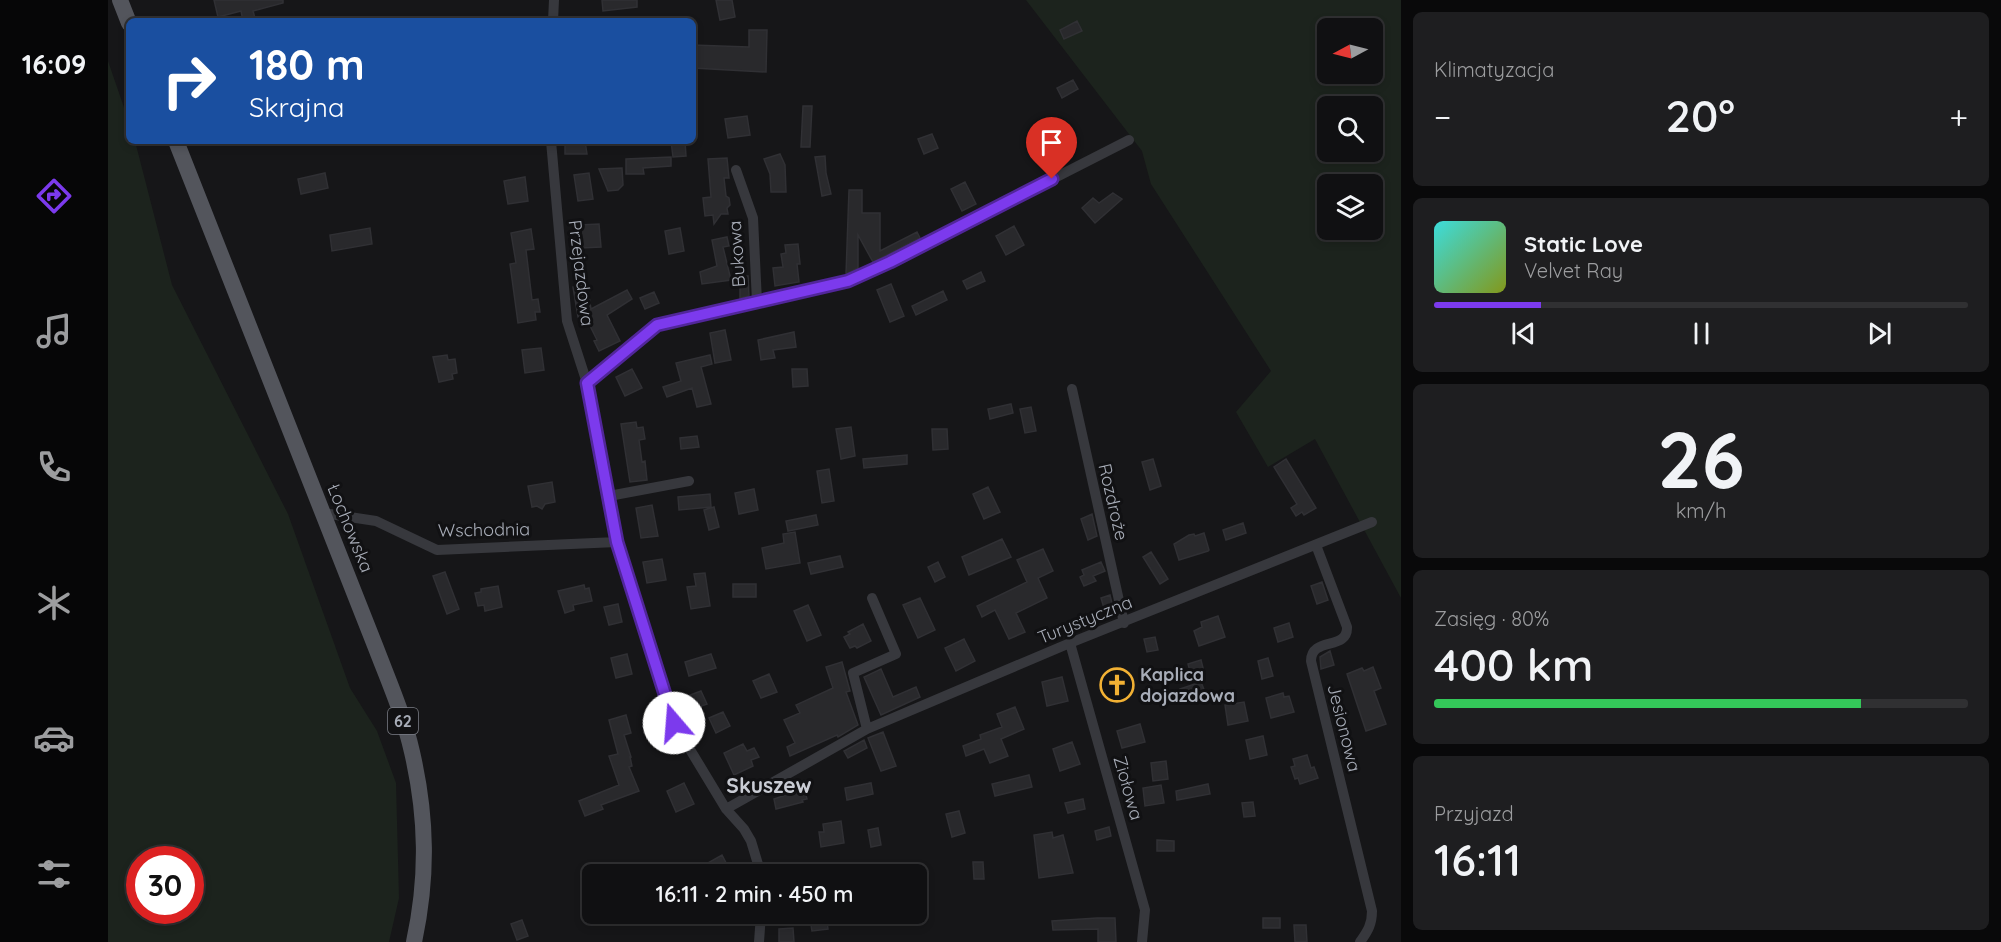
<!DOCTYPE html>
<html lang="pl">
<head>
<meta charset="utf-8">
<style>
  :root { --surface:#101012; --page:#1e1e20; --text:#f1f3f6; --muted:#9c9d9f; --line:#303032; --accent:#7c3aed }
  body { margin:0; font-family:Quicksand,sans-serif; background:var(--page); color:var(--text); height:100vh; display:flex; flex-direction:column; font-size:22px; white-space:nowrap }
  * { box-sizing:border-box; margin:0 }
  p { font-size:20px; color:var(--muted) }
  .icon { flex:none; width:33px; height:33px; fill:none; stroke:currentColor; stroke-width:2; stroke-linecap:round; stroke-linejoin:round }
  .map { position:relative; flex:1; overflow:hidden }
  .panel { display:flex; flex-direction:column; gap:12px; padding:12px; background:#09090a; width:600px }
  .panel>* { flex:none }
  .guide { position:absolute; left:18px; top:18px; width:570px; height:126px; border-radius:9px; box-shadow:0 3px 9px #0003,0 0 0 2px var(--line); background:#1a4fa0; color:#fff; overflow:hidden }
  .needle { width:39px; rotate:263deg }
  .controls { position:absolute; left:1209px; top:18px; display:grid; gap:12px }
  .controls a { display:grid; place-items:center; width:66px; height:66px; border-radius:9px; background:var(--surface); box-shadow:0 3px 9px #0003,0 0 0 2px var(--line); font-size:30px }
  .speed { position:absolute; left:18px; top:846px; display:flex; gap:12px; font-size:30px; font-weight:700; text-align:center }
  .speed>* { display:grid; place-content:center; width:78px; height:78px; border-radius:50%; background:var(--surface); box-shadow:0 3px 9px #0003,0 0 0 2px var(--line); line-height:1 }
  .speed .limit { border:9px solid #d22; background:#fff; color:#111 }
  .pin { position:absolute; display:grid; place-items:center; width:51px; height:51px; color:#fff; margin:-62px -26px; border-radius:50% 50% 50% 0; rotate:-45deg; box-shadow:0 0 6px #0007 }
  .pin .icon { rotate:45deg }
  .me { position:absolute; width:66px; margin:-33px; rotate:342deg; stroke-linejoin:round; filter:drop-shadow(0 0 4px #0008) }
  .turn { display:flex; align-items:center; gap:21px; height:126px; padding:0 24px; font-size:27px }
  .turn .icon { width:78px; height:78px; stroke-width:2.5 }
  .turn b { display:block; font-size:42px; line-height:51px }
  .big { font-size:45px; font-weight:600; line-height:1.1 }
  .panel .widget { flex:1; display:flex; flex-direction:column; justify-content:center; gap:9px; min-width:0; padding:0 21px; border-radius:9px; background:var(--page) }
  .panel .dial { align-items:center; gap:0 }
  .dial b { font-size:78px; line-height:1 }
  .song { display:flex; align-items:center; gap:18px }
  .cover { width:72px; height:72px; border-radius:9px; background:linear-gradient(135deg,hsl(180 70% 55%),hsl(70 70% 35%)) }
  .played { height:6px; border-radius:3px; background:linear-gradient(90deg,var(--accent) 20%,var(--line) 20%) }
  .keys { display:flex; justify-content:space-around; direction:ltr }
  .heat { display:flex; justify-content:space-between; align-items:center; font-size:33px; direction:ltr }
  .charge { height:9px; border-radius:4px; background:linear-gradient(90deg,#34c759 80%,var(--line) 0) }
  .trip { position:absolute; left:474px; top:864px; width:345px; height:60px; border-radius:9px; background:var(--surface); box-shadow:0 3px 9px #0003,0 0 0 2px var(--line); font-weight:600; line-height:60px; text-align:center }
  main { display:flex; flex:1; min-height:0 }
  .tab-bar { display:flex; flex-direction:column; width:108px; justify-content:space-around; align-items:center; background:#060607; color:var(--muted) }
  .tab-bar .icon { width:42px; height:42px }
  .tab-bar .selected { color:var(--accent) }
  .tab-bar b { font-size:27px; color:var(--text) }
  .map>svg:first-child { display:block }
  .green { fill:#1c231d; fill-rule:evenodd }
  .building { fill:#29292c; stroke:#303034; stroke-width:1.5 }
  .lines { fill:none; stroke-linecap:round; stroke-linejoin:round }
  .street { stroke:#37383d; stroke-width:10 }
  .primary { stroke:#53555c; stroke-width:16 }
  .route-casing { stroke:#51269a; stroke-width:15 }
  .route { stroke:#7c3aed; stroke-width:10 }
  .labels { text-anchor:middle; stroke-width:6; stroke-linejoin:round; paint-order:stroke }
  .shield { fill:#111113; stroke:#7b7e86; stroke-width:1.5 }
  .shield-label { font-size:16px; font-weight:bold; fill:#a8adb8 }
  .street-label { font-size:18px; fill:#a8adb8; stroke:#111113 }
  .poi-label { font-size:18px; font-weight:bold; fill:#a8adb8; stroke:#111113; text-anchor:start }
  .quarter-label { font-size:21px; font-weight:bold; fill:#c9ccd4; stroke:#111113 }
</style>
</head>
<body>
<main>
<nav class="tab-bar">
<b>16:09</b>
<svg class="icon selected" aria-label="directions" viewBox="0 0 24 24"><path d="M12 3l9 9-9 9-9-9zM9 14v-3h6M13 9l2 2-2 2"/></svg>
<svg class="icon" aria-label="music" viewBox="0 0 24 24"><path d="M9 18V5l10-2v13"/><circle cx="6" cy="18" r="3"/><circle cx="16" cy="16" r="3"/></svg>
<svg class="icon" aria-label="phone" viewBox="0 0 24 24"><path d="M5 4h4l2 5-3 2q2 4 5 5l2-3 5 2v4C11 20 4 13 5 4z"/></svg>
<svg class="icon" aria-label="climate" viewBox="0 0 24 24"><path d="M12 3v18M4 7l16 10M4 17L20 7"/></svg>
<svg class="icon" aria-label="car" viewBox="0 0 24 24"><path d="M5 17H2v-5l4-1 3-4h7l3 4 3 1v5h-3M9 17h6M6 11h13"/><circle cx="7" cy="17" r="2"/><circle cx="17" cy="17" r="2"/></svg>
<svg class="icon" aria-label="filters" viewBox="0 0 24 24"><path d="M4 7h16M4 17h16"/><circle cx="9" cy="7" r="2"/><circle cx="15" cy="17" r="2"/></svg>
</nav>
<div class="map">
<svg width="1293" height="942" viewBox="0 0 1293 942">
  <rect width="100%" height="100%" fill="#161618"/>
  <path class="green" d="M918 0H1293V598L1207 439 1160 467 1128 412 1163 371 1043 184 1034 151ZM1220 28H1264V74H1220ZM1220 106H1264V152H1220ZM1220 184H1264V230H1220Z
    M0 61 21 122V141H27L64 285 180 514 242 688 269 731 288 783 291 898 281 942H0ZM32 860H82V910H32Z"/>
  <path class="building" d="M106 0H175V3L145 11 147 18 135 21 133 11 110 17Z
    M494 0H529V7L495 11Z
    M608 0H624L627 17 612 20Z
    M969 21 974 31 956 39 952 30Z
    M641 30H659L658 72 585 68V45L641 47Z
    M965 80 970 89 954 98 949 88Z
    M695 106H704L702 147H693Z
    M639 116 642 135 620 138 617 119Z
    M824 134 830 148 816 154 810 139Z
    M937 139 944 154 928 162 920 146Z
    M457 141H477L479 154H457Z
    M563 141H577L578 156 565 157Z
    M672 154 677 165 678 192H663L662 174 656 159Z
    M717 156 718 173 723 194 714 196 707 157Z
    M563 157V166L535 168 536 174H518V159Z
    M619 158 621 178H616L618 196 621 198 622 205 619 208 620 214H613L606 224 605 215 597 216 595 198 603 197 600 159Z
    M514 168 515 185 510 190 500 191 491 169Z
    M217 173 220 188 193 194 190 179Z
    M481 173 485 199 470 201 466 175Z
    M417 177 420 201 400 204 396 181Z
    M857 182 868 204 854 211 843 189Z
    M741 190H754V213H772V251L809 232 812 238 765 262 750 235V268L738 274Z
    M1005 193 1014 199 987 223 974 208 985 198 991 203Z
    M491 224 493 247 473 248 471 225Z
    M906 226 916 245 898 255 888 236Z
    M262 228 264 244 224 251 222 235Z
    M572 228 576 251 561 254 557 231Z
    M423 229 426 249 418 250 424 300 430 299 432 312H427L428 320 410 323 402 264 408 263 403 233Z
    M619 237 621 246 615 247 623 280 594 284 592 272 609 266 604 240Z
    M690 244 692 264H689L691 282 667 286 665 268 675 267 673 254 678 253 677 245Z
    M873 272 877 281 859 289 855 281Z
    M632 276H640L641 296 632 298Z
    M479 284 483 309 519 290 524 299 499 315 512 341 491 351 486 341 489 340 477 316 470 317 465 287Z
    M783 284 796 316 782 322 769 290Z
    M835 291 839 300 808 315 804 306Z
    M546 292 551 303 537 309 532 298Z
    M617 330 623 360 607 363 602 333Z
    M686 332 688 347 665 350 667 358 653 360 650 340Z
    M433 348 436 370 417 373 414 350Z
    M339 355 340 360 347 359 349 373 344 374 345 379 331 382 325 357Z
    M602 355 604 364 593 367 603 404 589 407 584 388 559 397 555 387 573 381 568 363Z
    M524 369 534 388 517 396 508 377Z
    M684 369H699L700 386 685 387Z
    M903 404 905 413 882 419 880 409Z
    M923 407 928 431 917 433 912 409Z
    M528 422 529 428 535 427 537 439 531 440 534 462 537 461 539 480 522 482 513 424Z
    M743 427 747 456 733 459 728 429Z
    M824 429H839L840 449 825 450Z
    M589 436 591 447 573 449 572 438Z
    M799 455V464L756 468 755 459Z
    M1045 459 1053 486 1042 490 1034 462Z
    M1178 459 1208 508 1196 515 1194 512 1188 516 1183 508 1189 504 1166 467Z
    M721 469 726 501 714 503 709 471Z
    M444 482 447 502 437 504 434 509 429 506 424 507 420 486Z
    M880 487 892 512 876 519 865 494Z
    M646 489 650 510 631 514 627 493Z
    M602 494 603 507 571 510 570 497Z
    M544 505 550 536 533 538 528 508Z
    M606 507 611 527 601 530 596 510Z
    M984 514 989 536 980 540 973 519Z
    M708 515 710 525 680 531 678 521Z
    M1135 523 1138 533 1118 540 1115 530Z
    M687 532 692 563 658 569 654 548 676 543 675 534Z
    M1096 533 1101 550 1100 551 1071 560 1066 544 1081 535 1086 534 1087 536Z
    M894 539 903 557 861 575 854 557Z
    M935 549 945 571 930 578 939 598 908 613 917 632 901 639 887 610 874 617 869 606 919 582 909 560Z
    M1043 552 1060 579 1052 584 1035 557Z
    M732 556 735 567 703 574 700 563Z
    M554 559 558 580 539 583 535 562Z
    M830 562 837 577 827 582 820 567Z
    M993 562 997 571 985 576 988 581 976 586 972 577 976 575 974 570Z
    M337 572 351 609 339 614 325 576Z
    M597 573 602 606 583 609 579 587 588 586 586 574Z
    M1214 582 1220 600 1209 604 1203 586Z
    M625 584H648V597H625Z
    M476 585 477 589 481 588 484 601 465 605 466 610 457 613 450 591Z
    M390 586 394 607 377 611 376 605 370 606 367 593 373 592V589Z
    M1002 595 1007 616 999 618 993 598Z
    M812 598 827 630 810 638 795 605Z
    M510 604 514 622 501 625 496 607Z
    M700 605 713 635 699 641 686 611Z
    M1110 616 1117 637 1091 646 1086 631 1094 627 1093 622Z
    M1181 623 1185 637 1170 642 1166 628Z
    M755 624 763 641 749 648 747 646 742 648 736 637 742 634 740 632Z
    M1047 637 1050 650 1039 652 1036 639Z
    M856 639 867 661 848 671 837 648Z
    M1222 651 1226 665 1213 669 1212 657Z
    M519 654 524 674 508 678 503 658Z
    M603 654 608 668 581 676 577 662Z
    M1160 658 1165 676 1154 679 1150 661Z
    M1093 660 1096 672 1083 675 1080 664Z
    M734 662 742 691 738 692 750 725 730 737 729 735 682 756 679 747 687 743 676 720 692 713 688 705 725 688 718 667Z
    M1265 667 1273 688 1266 691 1278 724 1258 731 1239 674 1254 668 1256 671Z
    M773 669 785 697 808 687 812 697 773 715 756 677Z
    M1014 669 1022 695 1005 701 996 674Z
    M661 674 669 692 653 698 645 681Z
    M954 677 960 701 939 706 934 682Z
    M1093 682 1097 692 1075 700 1072 689Z
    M593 691 599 704 582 710 577 697Z
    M1175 693 1176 697 1181 696 1186 712 1163 718 1158 698Z
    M1136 702 1140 721 1120 725 1117 705Z
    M907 707 916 729 893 739 900 756 882 763 876 749 858 756 855 746 873 739 872 735 894 727 889 714Z
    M615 712 622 726 608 733 601 718Z
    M518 715 523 733 516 735 523 757H522L524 766 521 767 531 791 493 805 495 809 477 816 471 801 511 785 501 756 510 754 501 720Z
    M1032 724 1037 742 1014 748 1009 731Z
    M775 732 788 766 773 771 760 738Z
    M1155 736 1159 755 1142 759 1138 740Z
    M756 740 759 748 740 758 736 751Z
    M964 742 972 764 952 771 945 749Z
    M635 744 639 751 646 748 651 757 643 760 645 766 626 775 616 753Z
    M1199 755 1203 768 1206 767 1210 778 1192 784 1190 778 1187 779 1183 767 1187 766 1185 759Z
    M1058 761 1060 779 1045 781 1043 763Z
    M921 775 924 787 887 796 884 784Z
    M576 783 586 804 568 812 559 791Z
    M690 783 691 789 696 788 699 799 694 800 695 802 668 809 666 799 675 796 673 787Z
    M763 783 765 794 739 800 737 788Z
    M1100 784 1102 794 1069 800 1068 791Z
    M1053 785 1056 803 1037 806 1035 788Z
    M975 799 977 809 960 813 957 803Z
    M1145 802 1147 816 1136 817 1134 803Z
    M851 811 857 833 844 837 838 814Z
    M733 821 736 843 713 847 711 832H716L715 824Z
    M1001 827 1003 836 989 840 987 831Z
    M770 828 773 845 763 847 760 830Z
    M944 832 945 838 955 835 965 873 931 878 926 835Z
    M1049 840 1066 841V851H1049Z
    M614 855 624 874H603L598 864Z
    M865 862H875L876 879H866Z
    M705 914H718L720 929 704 931 702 919 705 918Z
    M989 918H1007L1008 942H990V929L945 930 944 921Z
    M1155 918H1172V928H1155Z
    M414 920 420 936 409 940 403 924Z
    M1186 925H1198L1199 942H1187Z
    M685 928 686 942H671V929Z"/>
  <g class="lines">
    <path class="street" d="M445 21 446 0
      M443 141 459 321 479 383 509 542 566 723 618 809 636 829 643 841 653 874
      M628 170 645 218 649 302
      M479 383 549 325 740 281 782 262 1021 140
      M964 389 1016 623
      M501 496 581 481
      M215 513 268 521 329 550 509 542
      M1208 545 1239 627C1240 651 1203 636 1203 661L1264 911C1264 924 1260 931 1252 942
      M962 643 1037 910 1034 942
      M759 729 745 673 788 654 764 598
      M618 809 759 729 962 643 1264 522
      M651 942 653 914"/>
    <path class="primary" d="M12 0 21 23
      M68 141 268 648C281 682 296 716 304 752 319 817 320 877 306 942"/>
  </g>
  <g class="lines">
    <defs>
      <path id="route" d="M566 723 509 542 479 383 549 325 740 281 782 262 944 179"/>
    </defs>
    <use href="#route" class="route-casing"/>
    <use href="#route" class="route"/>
  </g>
  <defs>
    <symbol id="church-ring" viewBox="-11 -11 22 22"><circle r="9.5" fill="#111113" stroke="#f2b134" stroke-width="1.5"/><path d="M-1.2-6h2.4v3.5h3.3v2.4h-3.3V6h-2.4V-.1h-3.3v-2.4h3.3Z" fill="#f2b134"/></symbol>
  </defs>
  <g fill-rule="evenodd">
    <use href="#church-ring" x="990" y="666" width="38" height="38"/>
  </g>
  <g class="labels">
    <rect class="shield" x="280" y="708" width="30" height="26" rx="4.5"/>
    <g class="shield-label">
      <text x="295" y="727">62</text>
    </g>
    <g class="street-label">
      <text transform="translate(629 254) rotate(-94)" y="6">Bukowa</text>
      <text transform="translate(473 273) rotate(83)" y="6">Przejazdowa</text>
      <text transform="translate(1005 502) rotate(77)" y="6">Rozdroże</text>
      <text transform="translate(242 528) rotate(68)" y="6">Łochowska</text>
      <text transform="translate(376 530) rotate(-1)" y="6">Wschodnia</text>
      <text transform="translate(977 620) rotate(-22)" y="6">Turystyczna</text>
      <text transform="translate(1236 728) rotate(76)" y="6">Jesionowa</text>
      <text transform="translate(1020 788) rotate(74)" y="6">Ziołowa</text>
    </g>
    <g class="poi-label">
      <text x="1032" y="681">Kaplica<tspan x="1032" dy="21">dojazdowa</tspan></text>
    </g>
    <g class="quarter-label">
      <text x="661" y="793">Skuszew</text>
    </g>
  </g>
</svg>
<div class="controls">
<a><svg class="needle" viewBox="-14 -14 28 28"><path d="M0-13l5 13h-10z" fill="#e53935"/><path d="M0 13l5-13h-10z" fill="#9c9d9f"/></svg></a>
<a><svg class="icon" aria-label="search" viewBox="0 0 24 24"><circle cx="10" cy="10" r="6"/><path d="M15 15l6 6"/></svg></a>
<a><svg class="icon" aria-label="layers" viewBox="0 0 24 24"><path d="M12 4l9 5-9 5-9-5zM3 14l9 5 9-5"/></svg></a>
</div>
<div class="speed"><div class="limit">30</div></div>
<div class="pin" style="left:944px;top:179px;background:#d93025"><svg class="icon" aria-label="arrive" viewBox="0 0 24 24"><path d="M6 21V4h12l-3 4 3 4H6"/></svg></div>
<svg class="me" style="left:566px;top:723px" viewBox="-20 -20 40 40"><circle r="19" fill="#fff"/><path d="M0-13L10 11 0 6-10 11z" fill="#7c3aed"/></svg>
<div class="trip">16:11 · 2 min · 450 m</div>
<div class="guide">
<div class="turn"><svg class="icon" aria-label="right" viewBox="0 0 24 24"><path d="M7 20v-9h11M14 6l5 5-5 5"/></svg><div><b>180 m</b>Skrajna</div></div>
</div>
</div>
<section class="panel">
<div class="widget"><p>Klimatyzacja</p>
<div class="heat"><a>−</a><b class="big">20°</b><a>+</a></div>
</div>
<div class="widget">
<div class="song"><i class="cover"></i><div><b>Static Love</b><p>Velvet Ray</p></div></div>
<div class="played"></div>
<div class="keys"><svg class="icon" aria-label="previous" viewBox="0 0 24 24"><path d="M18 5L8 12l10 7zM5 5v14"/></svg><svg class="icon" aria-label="pause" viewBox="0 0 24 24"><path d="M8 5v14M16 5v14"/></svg><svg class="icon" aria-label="next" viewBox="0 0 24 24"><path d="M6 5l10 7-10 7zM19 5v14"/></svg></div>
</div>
<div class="widget dial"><b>26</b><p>km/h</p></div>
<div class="widget"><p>Zasięg · 80%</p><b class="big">400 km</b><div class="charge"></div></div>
<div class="widget"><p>Przyjazd</p><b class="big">16:11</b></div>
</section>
</main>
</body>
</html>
